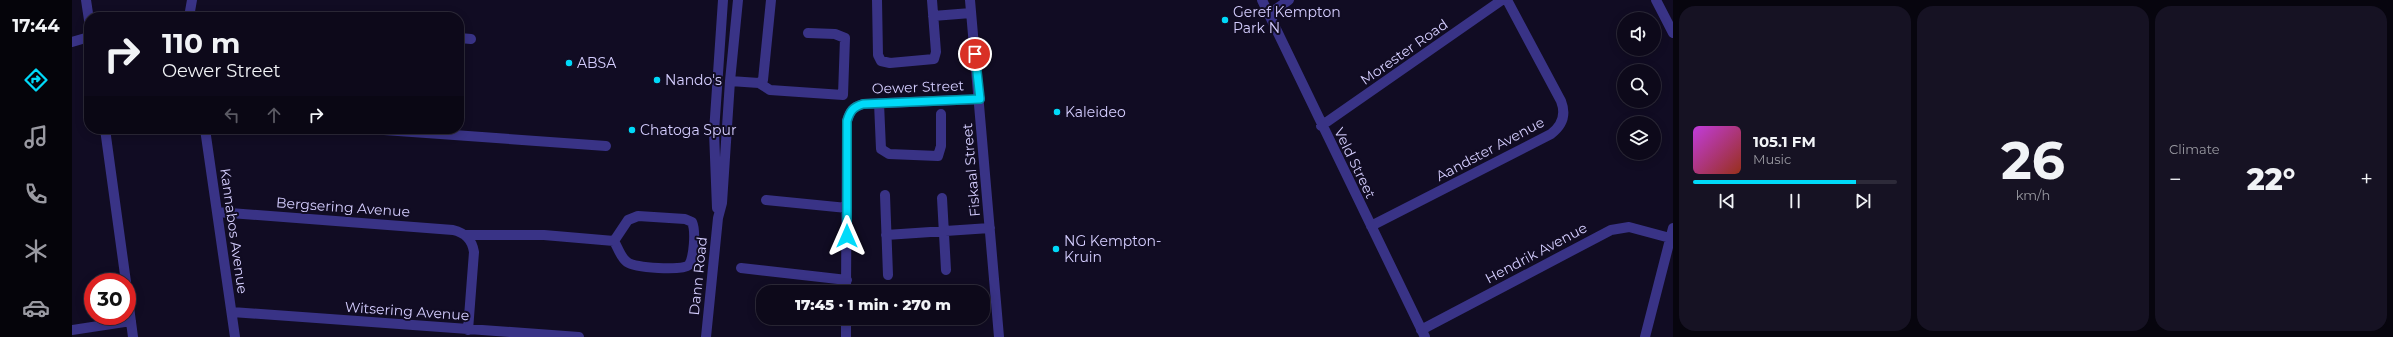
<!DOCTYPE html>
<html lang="en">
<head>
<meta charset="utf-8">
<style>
  :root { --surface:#0d091a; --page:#161223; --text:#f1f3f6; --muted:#9a9aa2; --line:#2d2a39; --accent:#00daf9 }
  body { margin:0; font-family:Montserrat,sans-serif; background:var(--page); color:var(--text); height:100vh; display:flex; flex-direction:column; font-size:15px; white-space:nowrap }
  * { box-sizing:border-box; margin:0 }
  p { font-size:13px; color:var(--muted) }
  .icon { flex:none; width:22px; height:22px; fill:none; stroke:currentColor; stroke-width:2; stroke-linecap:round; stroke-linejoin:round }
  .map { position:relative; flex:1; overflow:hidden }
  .side { display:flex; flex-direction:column; gap:6px; padding:6px; background:#07050e; width:720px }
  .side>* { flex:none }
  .guide { position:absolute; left:12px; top:12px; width:380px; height:122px; border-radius:16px; box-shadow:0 2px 10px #0003,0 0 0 1px var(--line); background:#0d091a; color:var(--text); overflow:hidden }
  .controls { position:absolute; left:1545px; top:12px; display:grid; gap:8px }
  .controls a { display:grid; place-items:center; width:44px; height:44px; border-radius:50%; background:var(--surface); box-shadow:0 2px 10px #0003,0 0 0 1px var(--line); font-size:20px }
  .speed { position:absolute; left:12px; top:273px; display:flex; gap:8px; font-size:20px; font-weight:700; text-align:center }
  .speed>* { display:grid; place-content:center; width:52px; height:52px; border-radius:50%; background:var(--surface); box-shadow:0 2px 10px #0003,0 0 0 1px var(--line); line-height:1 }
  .speed .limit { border:6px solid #d22; background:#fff; color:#111 }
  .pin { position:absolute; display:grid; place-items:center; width:34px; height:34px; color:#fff; margin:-17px; border:2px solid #fff; border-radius:50%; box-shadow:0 1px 4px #0007 }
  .me { position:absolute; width:44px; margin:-22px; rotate:0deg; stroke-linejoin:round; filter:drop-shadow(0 0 3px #0008) }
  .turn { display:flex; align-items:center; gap:14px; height:84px; padding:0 12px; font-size:18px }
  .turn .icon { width:52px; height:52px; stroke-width:2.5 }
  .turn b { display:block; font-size:28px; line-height:34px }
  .lanes { display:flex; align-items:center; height:38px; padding:0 12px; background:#0003; justify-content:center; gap:20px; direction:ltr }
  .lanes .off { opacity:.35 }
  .big { font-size:30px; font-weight:800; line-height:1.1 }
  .side .tile { flex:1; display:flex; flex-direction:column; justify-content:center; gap:6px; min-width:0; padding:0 14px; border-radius:16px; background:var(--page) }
  .side .dial { align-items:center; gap:0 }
  .dial b { font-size:52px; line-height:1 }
  .song { display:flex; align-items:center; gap:12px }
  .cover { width:48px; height:48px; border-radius:6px; background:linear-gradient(135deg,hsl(290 70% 55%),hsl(10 70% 35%)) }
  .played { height:4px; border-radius:2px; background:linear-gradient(90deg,var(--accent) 80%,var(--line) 80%) }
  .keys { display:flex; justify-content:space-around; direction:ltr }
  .heat { display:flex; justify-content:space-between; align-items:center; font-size:22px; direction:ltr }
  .side .tiles { flex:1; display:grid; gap:6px; grid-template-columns:repeat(3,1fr) }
  .trip { position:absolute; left:684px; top:285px; width:234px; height:40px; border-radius:16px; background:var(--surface); box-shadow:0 2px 10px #0003,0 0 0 1px var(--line); font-weight:800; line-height:40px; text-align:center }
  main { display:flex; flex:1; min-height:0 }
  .tab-bar { display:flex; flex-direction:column; width:72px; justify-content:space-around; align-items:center; background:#05040a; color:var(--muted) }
  .tab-bar .icon { width:28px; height:28px }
  .tab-bar .current { color:var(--accent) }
  .tab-bar b { font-size:18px; color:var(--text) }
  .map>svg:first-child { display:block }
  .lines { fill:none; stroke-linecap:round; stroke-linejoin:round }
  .minor { stroke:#393386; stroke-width:10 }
  .route-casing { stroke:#008ea2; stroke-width:10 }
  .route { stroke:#00daf9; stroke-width:7 }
  .poi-dot { fill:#00daf9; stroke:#110c23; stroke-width:1.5 }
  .labels { text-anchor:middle; stroke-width:4; stroke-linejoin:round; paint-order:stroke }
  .poi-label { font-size:14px; fill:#d5ceff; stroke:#110c23; text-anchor:start }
  .street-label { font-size:14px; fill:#d5ceff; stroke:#110c23 }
</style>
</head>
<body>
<main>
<nav class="tab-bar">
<b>17:44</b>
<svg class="icon current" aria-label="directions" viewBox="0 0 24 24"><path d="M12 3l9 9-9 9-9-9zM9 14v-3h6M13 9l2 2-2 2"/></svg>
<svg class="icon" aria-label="music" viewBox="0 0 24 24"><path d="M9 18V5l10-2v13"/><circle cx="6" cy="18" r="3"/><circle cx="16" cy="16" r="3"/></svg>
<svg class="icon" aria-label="phone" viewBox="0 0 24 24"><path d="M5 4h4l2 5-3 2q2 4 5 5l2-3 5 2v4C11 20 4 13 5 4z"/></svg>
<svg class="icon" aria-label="climate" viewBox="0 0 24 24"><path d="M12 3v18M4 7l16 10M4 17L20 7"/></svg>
<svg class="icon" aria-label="car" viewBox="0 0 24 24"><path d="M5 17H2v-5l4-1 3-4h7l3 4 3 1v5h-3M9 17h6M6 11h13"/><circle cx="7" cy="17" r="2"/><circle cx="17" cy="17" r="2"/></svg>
</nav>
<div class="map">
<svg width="1601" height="337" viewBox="0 0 1601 337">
  <rect width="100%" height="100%" fill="#110c23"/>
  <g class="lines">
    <path class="minor" d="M14 0 17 20
      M805 0 806 55 809 61 818 63 862 59 864 52 860 0
      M898 0 927 337
      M1190 0 1353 337
      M1584 0 1601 33
      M1197 14 1217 0
      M861 16 899 13
      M117 17 120 0
      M387 38 399 39
      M0 42 17 37
      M658 81 687 83 691 80 699 0
      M687 83 698 90 771 95 773 38 763 34 736 33
      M807 103 809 149 817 154 866 156 869 146V114
      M1249 126 1430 0
      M33 129 54 282
      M133 129 163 337
      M298 129 534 146
      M813 195 816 275
      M870 198 874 270
      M694 200 775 208
      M645 208 642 132 651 0
      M145 212 381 230C393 233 400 239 402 252L396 330
      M566 216 613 219 620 222C624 231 622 257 617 265 610 271 563 268 555 262 549 258 546 248 542 241L556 220Z
      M1299 226 1479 134C1491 125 1494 114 1489 101L1435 0
      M394 235H472L542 241
      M814 235 918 228
      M669 268 775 280
      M55 292 61 337
      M774 292 775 121C778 111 781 107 791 104L908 99
      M160 312 507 337
      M0 330 59 321
      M1349 330 1539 230 1557 227 1598 238
      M634 337 646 218 650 203 658 81 666 0
      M774 337V318
      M1573 337 1601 228"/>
  </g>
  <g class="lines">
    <defs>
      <path id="route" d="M775 236V121C778 111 781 107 791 104L908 99 903 54"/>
    </defs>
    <use href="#route" class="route-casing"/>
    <use href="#route" class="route"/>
  </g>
  <g class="poi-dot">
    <circle cx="1153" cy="20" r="4"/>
    <circle cx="497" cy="63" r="4"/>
    <circle cx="585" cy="80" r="4"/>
    <circle cx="985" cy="112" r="4"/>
    <circle cx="560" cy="130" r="4"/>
    <circle cx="984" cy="249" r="4"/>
  </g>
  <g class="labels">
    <g class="poi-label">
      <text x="1161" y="17">Geref Kempton<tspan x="1161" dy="16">Park N</tspan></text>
      <text x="505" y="68">ABSA</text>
      <text x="593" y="85">Nando's</text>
      <text x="993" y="117">Kaleideo</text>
      <text x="568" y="135">Chatoga Spur</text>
      <text x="992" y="246">NG Kempton-<tspan x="992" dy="16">Kruin</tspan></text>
    </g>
    <g class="street-label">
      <text transform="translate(1332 52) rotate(-35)" y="5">Morester Road</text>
      <text transform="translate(846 87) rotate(-2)" y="5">Oewer Street</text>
      <text transform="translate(1418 149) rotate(-28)" y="5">Aandster Avenue</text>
      <text transform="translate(1283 163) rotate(64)" y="5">Veld Street</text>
      <text transform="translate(899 170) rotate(-95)" y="5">Fiskaal Street</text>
      <text transform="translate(271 207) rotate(4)" y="5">Bergsering Avenue</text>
      <text transform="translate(162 231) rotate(82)" y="5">Kannabos Avenue</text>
      <text transform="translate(1464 253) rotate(-28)" y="5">Hendrik Avenue</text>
      <text transform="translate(626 276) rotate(-84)" y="5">Dann Road</text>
      <text transform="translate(335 311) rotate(4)" y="5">Witsering Avenue</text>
    </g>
  </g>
</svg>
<div class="controls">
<a><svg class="icon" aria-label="sound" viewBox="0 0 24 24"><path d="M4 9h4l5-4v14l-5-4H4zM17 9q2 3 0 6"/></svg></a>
<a><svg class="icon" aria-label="search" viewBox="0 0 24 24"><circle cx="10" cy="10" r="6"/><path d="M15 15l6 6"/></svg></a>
<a><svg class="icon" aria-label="layers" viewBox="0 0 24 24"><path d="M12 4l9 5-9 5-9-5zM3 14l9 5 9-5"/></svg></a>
</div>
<div class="speed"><div class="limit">30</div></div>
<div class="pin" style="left:903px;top:54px;background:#d93025"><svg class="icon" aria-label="arrive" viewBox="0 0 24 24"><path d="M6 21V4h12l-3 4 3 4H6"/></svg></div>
<svg class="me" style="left:775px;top:236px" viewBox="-20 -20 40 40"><path d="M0-17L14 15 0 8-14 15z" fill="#00daf9" stroke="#fff" stroke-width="4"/></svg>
<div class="trip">17:45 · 1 min · 270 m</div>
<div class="guide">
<div class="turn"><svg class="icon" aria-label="right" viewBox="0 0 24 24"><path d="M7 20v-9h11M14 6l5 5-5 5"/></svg><div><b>110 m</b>Oewer Street</div></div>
<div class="lanes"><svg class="icon off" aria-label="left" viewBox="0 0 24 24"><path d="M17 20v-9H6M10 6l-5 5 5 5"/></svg><svg class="icon off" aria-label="ahead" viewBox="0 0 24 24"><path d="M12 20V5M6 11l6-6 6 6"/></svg><svg class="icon" aria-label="right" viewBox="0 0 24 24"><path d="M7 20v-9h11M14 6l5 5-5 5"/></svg></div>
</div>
</div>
<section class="side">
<div class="tiles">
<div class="tile">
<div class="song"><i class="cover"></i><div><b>105.1 FM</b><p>Music</p></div></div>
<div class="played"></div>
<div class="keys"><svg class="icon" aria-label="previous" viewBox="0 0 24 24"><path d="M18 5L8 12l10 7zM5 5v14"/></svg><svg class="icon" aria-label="pause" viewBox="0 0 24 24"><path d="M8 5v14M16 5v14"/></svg><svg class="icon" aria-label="next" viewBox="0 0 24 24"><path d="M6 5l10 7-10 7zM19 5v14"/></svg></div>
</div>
<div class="tile dial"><b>26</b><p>km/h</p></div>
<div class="tile"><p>Climate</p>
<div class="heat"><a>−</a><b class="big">22°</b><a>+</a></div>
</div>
</div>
</section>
</main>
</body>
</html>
